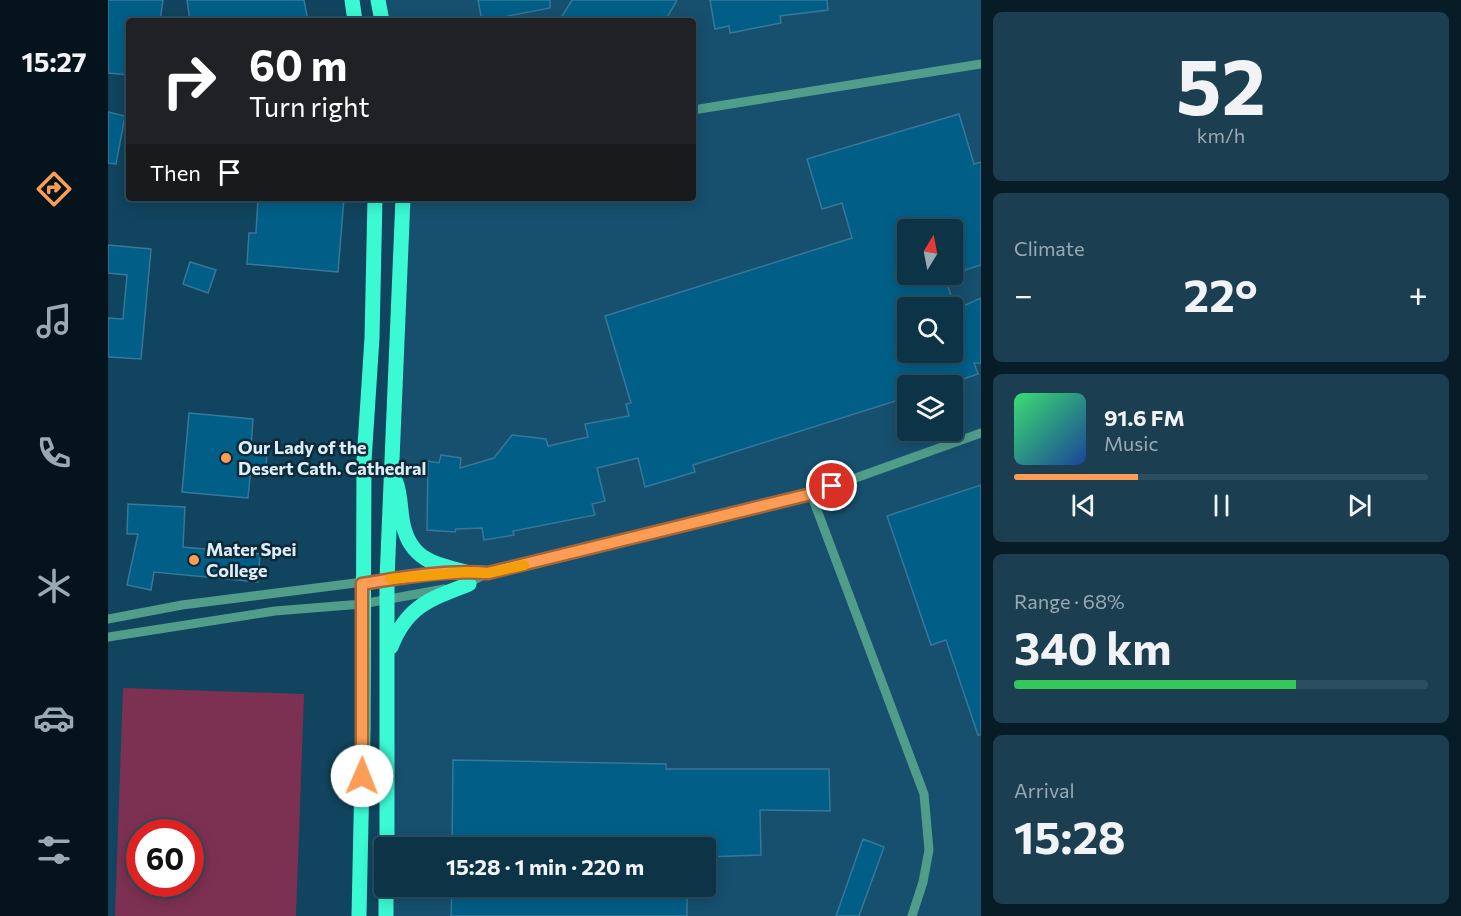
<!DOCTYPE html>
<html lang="en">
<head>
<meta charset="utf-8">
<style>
  :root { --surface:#0d3346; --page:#1b3f51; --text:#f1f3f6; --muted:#9aaab3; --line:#2d4e5f; --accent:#fd9d55 }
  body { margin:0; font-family:Commissioner,sans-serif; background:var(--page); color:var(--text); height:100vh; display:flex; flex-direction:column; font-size:22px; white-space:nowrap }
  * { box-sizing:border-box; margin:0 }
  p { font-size:20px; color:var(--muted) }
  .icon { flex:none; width:33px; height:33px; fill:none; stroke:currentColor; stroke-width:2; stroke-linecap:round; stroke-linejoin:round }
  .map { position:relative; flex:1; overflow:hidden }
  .side { display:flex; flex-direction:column; gap:12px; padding:12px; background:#071c26; width:480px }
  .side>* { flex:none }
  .guide { position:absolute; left:18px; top:18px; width:570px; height:183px; border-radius:6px; box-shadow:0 3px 15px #0003,0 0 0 2px var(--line); background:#202124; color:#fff; overflow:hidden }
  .needle { width:39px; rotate:10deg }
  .buttons { position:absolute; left:789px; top:219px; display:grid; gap:12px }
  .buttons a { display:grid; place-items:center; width:66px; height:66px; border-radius:6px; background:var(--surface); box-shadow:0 3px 15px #0003,0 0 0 2px var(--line); font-size:30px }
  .speed { position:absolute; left:18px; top:819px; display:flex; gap:12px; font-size:30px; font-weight:700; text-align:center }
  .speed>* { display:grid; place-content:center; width:78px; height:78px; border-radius:50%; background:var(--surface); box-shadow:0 3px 15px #0003,0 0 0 2px var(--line); line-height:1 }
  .speed .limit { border:9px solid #d22; background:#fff; color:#111 }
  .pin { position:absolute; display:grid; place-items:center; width:51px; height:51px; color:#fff; margin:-26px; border:3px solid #fff; border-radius:50%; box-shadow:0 2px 6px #0007 }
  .me { position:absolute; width:66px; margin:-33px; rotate:1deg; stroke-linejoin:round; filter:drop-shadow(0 0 4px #0008) }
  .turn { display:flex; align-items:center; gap:21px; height:126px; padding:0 24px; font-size:27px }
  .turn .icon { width:78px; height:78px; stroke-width:2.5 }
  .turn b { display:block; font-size:42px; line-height:51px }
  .then { display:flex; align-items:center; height:57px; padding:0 24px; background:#0003; gap:12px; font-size:22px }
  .big { font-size:45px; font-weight:700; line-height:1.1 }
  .side .card { flex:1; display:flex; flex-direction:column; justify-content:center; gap:9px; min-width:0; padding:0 21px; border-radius:9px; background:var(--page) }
  .side .dial { align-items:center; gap:0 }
  .dial b { font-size:78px; line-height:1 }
  .song { display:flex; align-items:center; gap:18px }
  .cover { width:72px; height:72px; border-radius:9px; background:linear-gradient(135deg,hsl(140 70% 55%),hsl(220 70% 35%)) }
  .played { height:6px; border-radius:3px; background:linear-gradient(90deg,var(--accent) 30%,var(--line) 30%) }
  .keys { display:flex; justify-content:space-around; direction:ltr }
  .heat { display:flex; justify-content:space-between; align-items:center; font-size:33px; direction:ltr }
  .charge { height:9px; border-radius:4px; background:linear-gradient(90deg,#34c759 68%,var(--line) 0) }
  .trip { position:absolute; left:266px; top:837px; width:342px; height:60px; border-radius:6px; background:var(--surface); box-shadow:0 3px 15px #0003,0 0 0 2px var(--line); font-weight:700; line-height:60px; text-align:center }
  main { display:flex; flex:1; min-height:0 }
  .tabs { display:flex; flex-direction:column; width:108px; justify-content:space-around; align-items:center; background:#05141c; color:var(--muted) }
  .tabs .icon { width:42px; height:42px }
  .tabs .current { color:var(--accent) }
  .tabs b { font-size:27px; color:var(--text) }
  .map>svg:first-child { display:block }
  .built { fill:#16506e; fill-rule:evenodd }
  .green { fill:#7d3152; fill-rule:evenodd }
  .building { fill:#015f87; stroke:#37779a; stroke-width:1.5 }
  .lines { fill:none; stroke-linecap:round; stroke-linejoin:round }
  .lane { stroke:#509d8a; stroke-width:9 }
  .primary { stroke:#3af9d3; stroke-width:15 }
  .route-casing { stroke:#a46637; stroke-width:15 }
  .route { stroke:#fd9d55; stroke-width:10 }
  .slow { stroke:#f59e0b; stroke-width:10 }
  .poi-dot { fill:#fd9d55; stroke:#0e2937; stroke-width:2 }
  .labels { text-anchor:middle; stroke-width:5; stroke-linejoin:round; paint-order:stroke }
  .poi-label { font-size:18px; font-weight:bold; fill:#dceefa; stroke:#0e2937; text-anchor:start }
</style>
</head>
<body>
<main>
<nav class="tabs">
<b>15:27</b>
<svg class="icon current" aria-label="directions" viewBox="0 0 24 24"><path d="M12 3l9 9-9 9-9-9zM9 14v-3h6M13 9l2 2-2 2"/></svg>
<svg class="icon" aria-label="music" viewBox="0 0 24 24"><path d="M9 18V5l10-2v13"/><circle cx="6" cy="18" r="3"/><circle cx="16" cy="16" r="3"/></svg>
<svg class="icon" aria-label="phone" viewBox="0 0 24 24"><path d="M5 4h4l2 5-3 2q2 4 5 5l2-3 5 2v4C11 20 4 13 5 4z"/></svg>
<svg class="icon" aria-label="climate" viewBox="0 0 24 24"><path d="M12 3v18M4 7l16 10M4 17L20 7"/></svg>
<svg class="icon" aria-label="car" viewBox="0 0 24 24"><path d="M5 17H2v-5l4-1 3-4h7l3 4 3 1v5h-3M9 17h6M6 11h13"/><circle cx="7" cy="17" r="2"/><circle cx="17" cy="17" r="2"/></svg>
<svg class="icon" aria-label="filters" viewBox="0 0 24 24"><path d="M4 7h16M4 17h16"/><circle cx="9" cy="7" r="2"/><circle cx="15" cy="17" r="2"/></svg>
</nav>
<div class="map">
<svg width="873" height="916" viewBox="0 0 873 916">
  <rect width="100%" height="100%" fill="#11445e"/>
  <path class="built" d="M270 0H873V916H278V887L597 886V848L279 847 295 198H585V21H274ZM800 230H844V274H800ZM800 308H844V352H800ZM800 386H844V430H800Z"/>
  <path class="green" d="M15 688 196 694 188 916H7ZM32 832H82V884H32Z"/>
  <path class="building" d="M0 0H55L52 21H21V75L0 73Z
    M79 0H196L200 21H82Z
    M370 0H442V8L374 21Z
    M464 0H569L557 21H451Z
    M602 0H719L720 10 672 16 673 23 622 33 621 26 607 29Z
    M0 112 17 116 8 164 0 163Z
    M851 114 866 164 873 162V265L844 274V230H800V274H836L847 308H800V352H844V311L873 298V363H866L870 374 834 386H800V397L585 465 587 472 537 487 530 458 489 468 497 501 484 504 487 515 405 531 406 535 376 540 374 528 348 529 347 532 319 530 320 461 331 463 333 455 353 458 352 468 386 458 404 435 438 439 440 446 480 437 477 424 521 416 518 404 523 403 497 316 744 238 734 203 714 209 699 159Z
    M150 198H236L230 272 139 264 141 233H148Z
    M0 245 43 249 33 359 0 357V318L15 319 19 275 0 273Z
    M82 262 108 270 100 293 75 284Z
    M81 413 145 419 143 448 159 450 158 468 143 467 140 498 74 492Z
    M873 485V735H870L838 640 823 645 779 516Z
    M20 504 77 507 75 547 152 554 150 582 46 572 43 590 19 585 30 534H19Z
    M345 760 558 764V769H721L722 811 652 810 653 855 597 857V848H344Z
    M755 839 776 847 751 916H728Z
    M344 886H579V916H343Z"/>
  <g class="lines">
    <path class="lane" d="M585 110 873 64
      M703 494 816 794 821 850 815 882 804 916
      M358 584 380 573 703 494 873 433
      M0 619 74 605 279 579 358 572 378 573
      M0 637 167 611 254 604 336 589"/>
    <path class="primary" d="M244 0 247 21
      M270 0 274 21
      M288 482C293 496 292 510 295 524 302 559 327 565 358 572
      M283 647C299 606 322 599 361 584
      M279 848V579L295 198
      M251 916 255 729 256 461 264 338 267 198
      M278 916V886"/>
  </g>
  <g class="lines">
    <defs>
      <path id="route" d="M254 776V584C295 577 338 570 380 573L703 494 724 486"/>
    </defs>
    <use href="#route" class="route-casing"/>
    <use href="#route" class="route"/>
    <path class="slow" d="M282 579 358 572 380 573 416 565"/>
  </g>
  <g class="poi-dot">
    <circle cx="118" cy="458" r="6"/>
    <circle cx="86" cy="560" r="6"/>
  </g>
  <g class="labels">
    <g class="poi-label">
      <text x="130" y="454">Our Lady of the<tspan x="130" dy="21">Desert Cath. Cathedral</tspan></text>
      <text x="98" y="556">Mater Spei<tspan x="98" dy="21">College</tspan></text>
    </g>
  </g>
</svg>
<div class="buttons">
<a><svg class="needle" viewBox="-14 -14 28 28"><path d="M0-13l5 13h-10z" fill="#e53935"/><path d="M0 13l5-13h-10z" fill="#9aaab3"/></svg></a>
<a><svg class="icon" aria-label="search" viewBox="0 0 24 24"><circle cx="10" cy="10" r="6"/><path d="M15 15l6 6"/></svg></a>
<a><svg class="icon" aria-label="layers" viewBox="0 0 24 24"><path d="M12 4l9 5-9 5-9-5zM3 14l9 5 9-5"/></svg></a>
</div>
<div class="speed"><div class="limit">60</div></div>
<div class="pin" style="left:724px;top:486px;background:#d93025"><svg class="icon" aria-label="arrive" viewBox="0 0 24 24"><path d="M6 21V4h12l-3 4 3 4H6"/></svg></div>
<svg class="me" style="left:254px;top:776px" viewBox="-20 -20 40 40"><circle r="19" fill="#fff"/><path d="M0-13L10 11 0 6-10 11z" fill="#fd9d55"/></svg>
<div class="trip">15:28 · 1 min · 220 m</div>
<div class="guide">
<div class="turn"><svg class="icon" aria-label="right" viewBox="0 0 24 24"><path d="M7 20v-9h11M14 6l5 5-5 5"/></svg><div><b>60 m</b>Turn right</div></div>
<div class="then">Then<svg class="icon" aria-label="arrive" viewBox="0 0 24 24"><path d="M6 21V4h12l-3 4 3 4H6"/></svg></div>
</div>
</div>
<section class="side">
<div class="card dial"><b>52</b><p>km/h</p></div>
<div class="card"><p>Climate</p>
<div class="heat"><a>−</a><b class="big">22°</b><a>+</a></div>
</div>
<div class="card">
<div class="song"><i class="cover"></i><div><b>91.6 FM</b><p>Music</p></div></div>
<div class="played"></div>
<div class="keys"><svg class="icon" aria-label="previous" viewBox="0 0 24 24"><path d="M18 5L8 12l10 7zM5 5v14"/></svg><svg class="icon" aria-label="pause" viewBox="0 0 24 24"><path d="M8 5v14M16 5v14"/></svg><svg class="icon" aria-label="next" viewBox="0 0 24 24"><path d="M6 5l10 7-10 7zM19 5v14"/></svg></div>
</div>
<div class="card"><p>Range · 68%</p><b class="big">340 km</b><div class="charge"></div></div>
<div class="card"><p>Arrival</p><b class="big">15:28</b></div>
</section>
</main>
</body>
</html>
